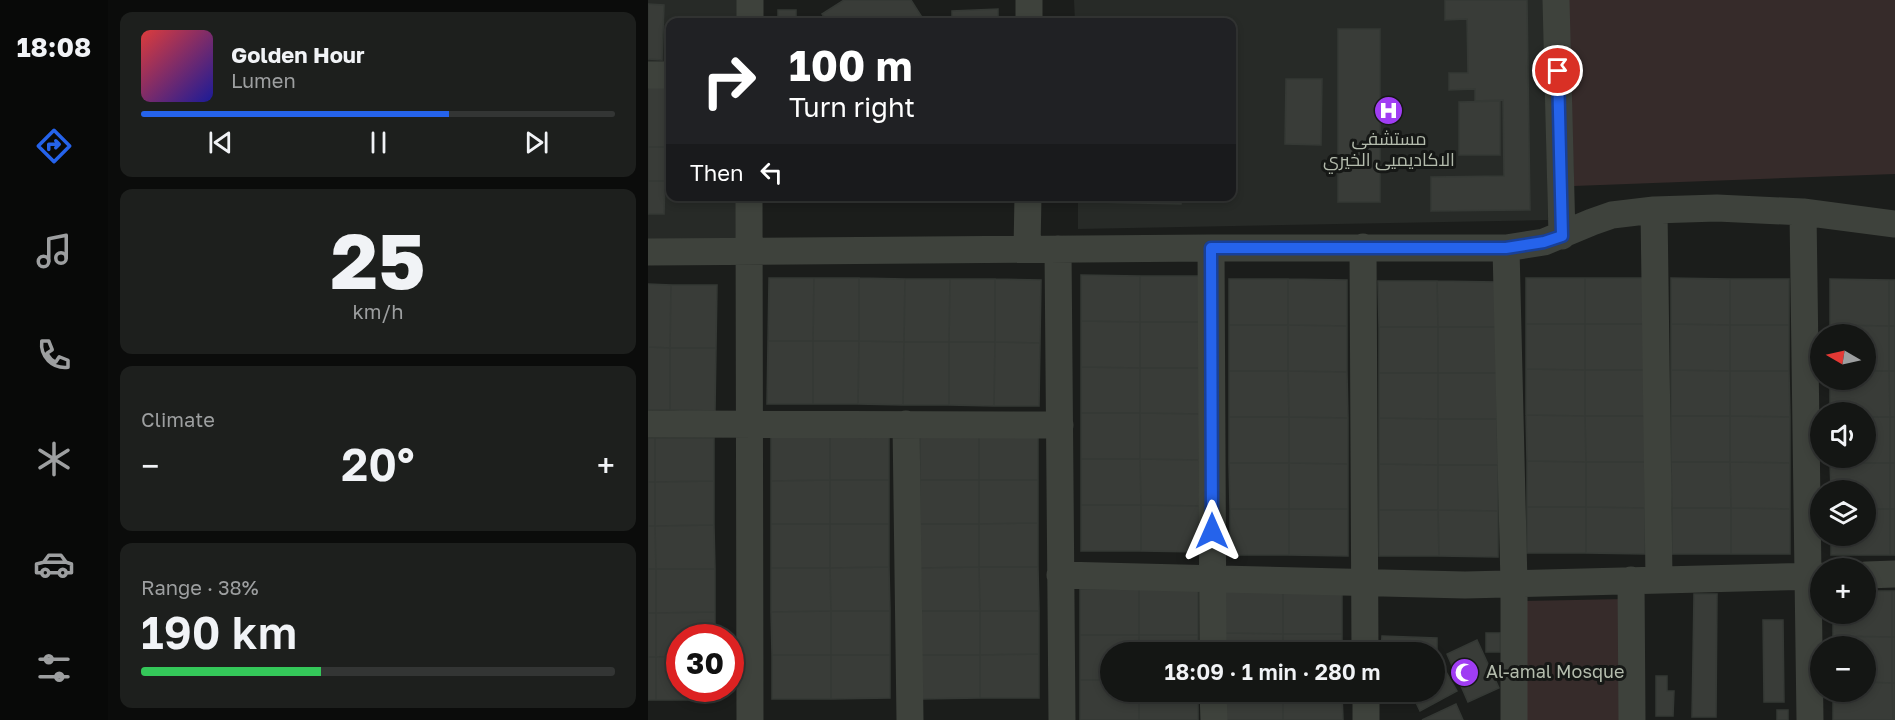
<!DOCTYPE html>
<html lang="en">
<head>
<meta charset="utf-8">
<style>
  :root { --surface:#141614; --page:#1d1f1d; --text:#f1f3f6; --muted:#9d9fa0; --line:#333534; --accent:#2563eb }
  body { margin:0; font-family:"Golos Text",Cairo,sans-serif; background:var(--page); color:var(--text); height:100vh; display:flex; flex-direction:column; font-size:22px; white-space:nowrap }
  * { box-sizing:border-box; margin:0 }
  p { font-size:20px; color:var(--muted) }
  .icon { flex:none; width:33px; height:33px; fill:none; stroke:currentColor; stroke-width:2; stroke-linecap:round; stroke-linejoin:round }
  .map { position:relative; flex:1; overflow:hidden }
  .panel { display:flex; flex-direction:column; gap:12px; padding:12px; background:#0b0c0b; width:540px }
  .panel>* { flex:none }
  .top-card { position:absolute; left:18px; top:18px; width:570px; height:183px; border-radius:12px; box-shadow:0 3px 9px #0003,0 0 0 2px var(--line); background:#202124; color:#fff; overflow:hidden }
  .needle { width:39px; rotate:279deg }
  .controls { position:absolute; left:1162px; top:324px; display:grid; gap:12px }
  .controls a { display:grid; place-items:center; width:66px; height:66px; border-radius:50%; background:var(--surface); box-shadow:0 3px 9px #0003,0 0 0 2px var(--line); font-size:30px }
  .speed { position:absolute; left:18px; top:624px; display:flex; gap:12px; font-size:30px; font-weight:700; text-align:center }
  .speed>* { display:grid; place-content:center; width:78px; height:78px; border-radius:50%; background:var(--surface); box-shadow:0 3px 9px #0003,0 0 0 2px var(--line); line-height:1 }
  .speed .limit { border:9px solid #d22; background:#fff; color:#111 }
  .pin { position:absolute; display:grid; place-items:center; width:51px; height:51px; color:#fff; margin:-26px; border:3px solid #fff; border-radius:50%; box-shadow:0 2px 6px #0007 }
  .me { position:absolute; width:66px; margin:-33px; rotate:0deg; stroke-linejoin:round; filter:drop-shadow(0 0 4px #0008) }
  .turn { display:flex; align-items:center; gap:21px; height:126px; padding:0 24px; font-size:27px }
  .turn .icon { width:78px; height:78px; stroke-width:2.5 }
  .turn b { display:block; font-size:42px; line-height:51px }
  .then { display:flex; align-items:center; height:57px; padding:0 24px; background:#0003; gap:12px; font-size:22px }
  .big { font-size:45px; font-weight:600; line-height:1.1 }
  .panel .tile { flex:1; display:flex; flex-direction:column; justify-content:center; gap:9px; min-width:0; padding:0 21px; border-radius:12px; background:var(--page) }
  .panel .dial { align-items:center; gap:0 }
  .dial b { font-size:78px; line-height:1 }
  .song { display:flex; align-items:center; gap:18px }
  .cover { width:72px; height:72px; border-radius:9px; background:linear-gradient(135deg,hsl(0 70% 55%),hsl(240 70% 35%)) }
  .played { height:6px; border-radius:3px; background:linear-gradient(90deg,var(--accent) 65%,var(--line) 65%) }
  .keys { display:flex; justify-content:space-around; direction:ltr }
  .heat { display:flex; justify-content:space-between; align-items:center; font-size:33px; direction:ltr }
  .charge { height:9px; border-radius:4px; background:linear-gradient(90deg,#34c759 38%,var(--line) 0) }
  .trip { position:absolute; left:452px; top:642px; width:345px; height:60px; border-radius:30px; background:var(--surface); box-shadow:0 3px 9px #0003,0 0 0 2px var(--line); font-weight:600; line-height:60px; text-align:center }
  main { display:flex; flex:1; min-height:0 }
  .tabs { display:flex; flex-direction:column; width:108px; justify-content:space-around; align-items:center; background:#080908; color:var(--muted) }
  .tabs .icon { width:42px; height:42px }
  .tabs .selected { color:var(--accent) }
  .tabs b { font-size:27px; color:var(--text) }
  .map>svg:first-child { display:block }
  .built { fill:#272a27 }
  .green { fill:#362b2a }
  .building { fill:#393c38; stroke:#353935; stroke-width:1.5 }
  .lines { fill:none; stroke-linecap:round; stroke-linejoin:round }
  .minor { stroke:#3e423c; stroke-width:27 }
  .route-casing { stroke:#184099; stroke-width:15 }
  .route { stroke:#2563eb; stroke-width:10 }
  .labels { text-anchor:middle; stroke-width:6; stroke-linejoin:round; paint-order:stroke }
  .poi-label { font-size:18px; fill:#b4bcad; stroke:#161816 }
</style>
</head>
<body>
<main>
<nav class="tabs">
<b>18:08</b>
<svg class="icon selected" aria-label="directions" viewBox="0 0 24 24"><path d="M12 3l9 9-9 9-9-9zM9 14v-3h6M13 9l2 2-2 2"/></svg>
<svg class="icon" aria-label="music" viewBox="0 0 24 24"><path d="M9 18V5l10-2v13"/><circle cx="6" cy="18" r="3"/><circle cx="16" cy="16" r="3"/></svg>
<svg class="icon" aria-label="phone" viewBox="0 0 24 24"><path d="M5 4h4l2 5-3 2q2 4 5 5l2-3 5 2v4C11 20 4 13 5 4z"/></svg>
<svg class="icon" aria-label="climate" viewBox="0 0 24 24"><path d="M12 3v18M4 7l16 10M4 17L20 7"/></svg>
<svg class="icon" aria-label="car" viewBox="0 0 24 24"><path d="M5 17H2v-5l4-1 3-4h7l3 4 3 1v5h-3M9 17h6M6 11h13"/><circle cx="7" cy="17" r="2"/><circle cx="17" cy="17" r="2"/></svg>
<svg class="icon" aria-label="filters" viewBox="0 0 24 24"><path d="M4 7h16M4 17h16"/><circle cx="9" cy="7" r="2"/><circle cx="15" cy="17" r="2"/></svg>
</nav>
<section class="panel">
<div class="tile">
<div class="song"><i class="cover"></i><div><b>Golden Hour</b><p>Lumen</p></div></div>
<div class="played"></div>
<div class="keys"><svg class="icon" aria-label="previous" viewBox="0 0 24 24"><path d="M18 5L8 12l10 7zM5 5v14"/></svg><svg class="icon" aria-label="pause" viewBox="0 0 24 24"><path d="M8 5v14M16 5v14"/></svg><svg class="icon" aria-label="next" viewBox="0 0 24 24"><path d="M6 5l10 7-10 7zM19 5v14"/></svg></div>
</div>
<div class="tile dial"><b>25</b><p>km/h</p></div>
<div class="tile"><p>Climate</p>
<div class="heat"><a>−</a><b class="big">20°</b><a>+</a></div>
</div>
<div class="tile"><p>Range · 38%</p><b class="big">190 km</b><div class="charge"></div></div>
</section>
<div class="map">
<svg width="1247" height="720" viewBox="0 0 1247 720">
  <rect width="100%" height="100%" fill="#1b1d1b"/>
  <path class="built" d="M0 0H89V22H22V196L90 197V241H0Z
    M426 0H896L900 220 430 229V197L584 196V22H427Z"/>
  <path class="green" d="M919 0H1247V174L926 186Z
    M977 599V720H871L870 601Z"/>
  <path class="building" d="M196 0H263L277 22H180L174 14Z
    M797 0H879L882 210 783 211V177L856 176 855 100 827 101V89L801 90V73H820L819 19 797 20Z
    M0 4 16 5 14 60 0 59Z
    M350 9V22H304V11Z
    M130 10H148V22H130Z
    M690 29H732V202H690Z
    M0 79H18L17 147H0Z
    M638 79H674L673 145 637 144Z
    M852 101V155H811V102Z
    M0 147H17V181H0Z
    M0 181H17L16 214H0Z
    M446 196H534L533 204 446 202Z
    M433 275 492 276V322L433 321Z
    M492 276H551V322H492Z
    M121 278H166L165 341H120Z
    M166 278H211V341H165Z
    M211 278 257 279 256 342 211 341Z
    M878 278H937V324H878Z
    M937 278H996L997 324H937Z
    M1023 278 1082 279V325L1023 324Z
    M257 279H302L301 342H256Z
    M302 279H347V342H301Z
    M347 279 393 280 392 343 347 342Z
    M581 279H640V325H581Z
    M640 279 699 280V326L640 325Z
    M1082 279H1141V325H1082Z
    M1182 279 1241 280V326L1182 325Z
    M1241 280H1247V326H1241Z
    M730 281H789L790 327H731Z
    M789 281 849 282V327H790Z
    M0 284 23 285 22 348 0 347Z
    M23 285H69L68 348H22Z
    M433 321 492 322V368L433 367Z
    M492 322H551V368H492Z
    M878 324H937V370L878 369Z
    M937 324H997V370H937Z
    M1023 324 1082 325V371L1023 370Z
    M581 325H640V371H581Z
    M640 325 699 326V372L640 371Z
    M1082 325H1141V371H1082Z
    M1182 325 1241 326V371H1218V334H1182Z
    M1241 326H1247V371H1241Z
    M731 327H790V373H731Z
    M790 327H849V373H790Z
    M120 341H165V404H119Z
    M165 341H211L210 404H165Z
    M211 341 256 342 255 405 210 404Z
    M256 342H301V405H255Z
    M301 342H347L346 406 301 405Z
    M347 342 392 343 391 406H346Z
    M0 347 22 348V410H0Z
    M22 348H68L67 411 22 410Z
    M433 367 492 368V413H433Z
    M492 368H551L552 414 492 413Z
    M878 369 937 370V416L878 415Z
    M937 370H997V416H937Z
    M1023 370 1082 371V416H1023Z
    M581 371H640L641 417H581Z
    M640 371 699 372 700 418 641 417Z
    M1082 371H1141L1142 417 1082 416Z
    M1218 371H1241L1242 417H1218V412H1182V380H1218Z
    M1241 371H1247V417H1242Z
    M731 373H790V419L731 418Z
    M790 373H849V419H790Z
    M433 413H492V459H433Z
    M492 413 552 414 551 460 492 459Z
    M878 415 937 416 938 462 879 461Z
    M937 416H997V462H938Z
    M1023 416H1082V462H1023Z
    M1082 416 1142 417V463L1082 462Z
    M581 417H641V463H581Z
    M641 417 700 418V464L641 463Z
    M1218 417H1242V463H1182V458H1218Z
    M1242 417H1247V463H1242Z
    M731 418 790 419V465L731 464Z
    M790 419H849L850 465H790Z
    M241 436V480H182V437Z
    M331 436H390V480H331Z
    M331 436V480H272V437Z
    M123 437H182V480L123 481Z
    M0 438H7V482H0Z
    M7 438H66V481L7 482Z
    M433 459H492L493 505H433Z
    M492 459 551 460 552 506 493 505Z
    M879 461 938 462V507H879Z
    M938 462H997V508L938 507Z
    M1023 462H1082L1083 508H1024Z
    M1082 462 1142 463V509L1083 508Z
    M581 463H641V509H582Z
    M641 463 700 464V509H641Z
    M1182 463H1242V509H1218V490H1183Z
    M1242 463H1247V509H1242Z
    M731 464 790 465V510H731Z
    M790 465H850V511L790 510Z
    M182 480V524H123V481Z
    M182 480H241V524H182Z
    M272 480H331V524H272Z
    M331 480H390V523L331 524Z
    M66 481V525L7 526V482Z
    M0 482H7V526H0Z
    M433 505H493V551H433Z
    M493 505 552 506V552L493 551Z
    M879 507H938V553H879Z
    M938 507 997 508V554L938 553Z
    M1024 508H1083V554H1024Z
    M1083 508 1142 509V554H1083Z
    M582 509H641V555H582Z
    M641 509H700V556L641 555Z
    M1218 509H1242V555H1183V536H1218Z
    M1242 509H1247V555H1242Z
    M731 510H790L791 556H731Z
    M790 510 850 511V557L791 556Z
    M390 523V567H331V524Z
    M123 524H182V568H123Z
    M182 524H241V567L182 568Z
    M272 524H331V567L272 568Z
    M66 525 67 569H8L7 526Z
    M0 526H7L8 569H0Z
    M241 567 242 611H183L182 568Z
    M331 567H390L391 611H332Z
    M331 567 332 611H273L272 568Z
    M123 568H182L183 611 123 612Z
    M0 569H8V613H0Z
    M8 569H67V612L8 613Z
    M576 587 635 588V634L576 633Z
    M635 588H694V634H635Z
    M432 589H491V635H432Z
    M491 589H550V635H491Z
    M1218 591H1244V637L1185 636V614H1218Z
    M1244 591H1247V637H1244Z
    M1046 594H1069L1068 717H1044Z
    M183 611V655H124L123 612Z
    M183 611H242V655H183Z
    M273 611H332V655H273Z
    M332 611H391V654L332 655Z
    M67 612V638H32V656L8 657V613Z
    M0 613H8V657H0Z
    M1115 620H1135L1136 702H1116Z
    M576 633 635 634V652H576Z
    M838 633H852V652H838Z
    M635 634H694V652H635Z
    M432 635H491V652H462V680H432Z
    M491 635H550V652H491Z
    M734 636 789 638V651L733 650Z
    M1185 636 1244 637V683L1218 682V646H1185Z
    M1244 637H1247V683H1244Z
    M829 640 851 688 820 702 799 654Z
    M391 654V698H332V655Z
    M124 655H183V699H124Z
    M183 655H242V698L183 699Z
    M273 655H332V698L273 699Z
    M32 656V688H67V700H8V657Z
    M789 656 809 691 772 711 763 692H786V658Z
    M0 657H8V700H0Z
    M1008 676H1019V691H1026L1025 716H1008Z
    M432 680H462V692H491V720H432Z
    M1218 682 1244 683 1245 720H1185V692H1218Z
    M1244 683H1247V720H1245Z
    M491 692H550V720H491Z
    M576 692H635V720H576Z
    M635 692H694L695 720H635Z
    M808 704 815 720H774Z
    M1129 710H1140V720H1129Z"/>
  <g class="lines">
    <path class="minor" d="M908 0 914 236
      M102 22V0
      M381 22V0
      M0 75H22
      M101 196 102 720
      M1006 210 1011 579
      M1155 212 1162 720
      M715 247 717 652
      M563 248 565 652
      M858 248 866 584V720
      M379 249 380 196
      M410 249 414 720
      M0 252 563 248H858L896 242 944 222 964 215 1006 210 1069 208 1155 212 1247 224
      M0 424 412 425
      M258 424 262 720
      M412 575 817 585 1173 576
      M1218 575 1247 574
      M983 580 984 720
      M565 692 566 720
      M718 692V720"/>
  </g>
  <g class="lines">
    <defs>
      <path id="route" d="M564 531 563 248H858L896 242 914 236 910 71"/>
    </defs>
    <use href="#route" class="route-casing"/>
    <use href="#route" class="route"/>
  </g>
  <defs>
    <symbol id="hospital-disc" viewBox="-11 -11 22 22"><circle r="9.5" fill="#a03df3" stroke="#161816"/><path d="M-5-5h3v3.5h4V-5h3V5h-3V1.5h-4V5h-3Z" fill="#fff"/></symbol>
    <symbol id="mosque-disc" viewBox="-11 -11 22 22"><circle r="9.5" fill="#a03df3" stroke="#161816"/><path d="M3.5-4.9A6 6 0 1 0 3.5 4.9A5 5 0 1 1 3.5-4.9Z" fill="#fff"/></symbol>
  </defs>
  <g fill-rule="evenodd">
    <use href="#hospital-disc" x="724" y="94" width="33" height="33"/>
    <use href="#mosque-disc" x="800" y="656" width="33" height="33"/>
  </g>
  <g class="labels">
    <g class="poi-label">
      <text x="741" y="145">مستشفى<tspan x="741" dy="21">الاكاديميى الخيري</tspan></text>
      <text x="838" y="678" text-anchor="start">Al-amal Mosque</text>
    </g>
  </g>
</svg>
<div class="controls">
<a><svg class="needle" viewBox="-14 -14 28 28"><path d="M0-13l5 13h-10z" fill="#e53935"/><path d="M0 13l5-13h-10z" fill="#9d9fa0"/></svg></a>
<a><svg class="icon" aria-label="sound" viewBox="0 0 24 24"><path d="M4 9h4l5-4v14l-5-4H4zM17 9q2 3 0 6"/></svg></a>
<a><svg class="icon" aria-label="layers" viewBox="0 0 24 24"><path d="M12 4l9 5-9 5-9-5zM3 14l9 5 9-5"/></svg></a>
<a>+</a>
<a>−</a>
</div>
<div class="speed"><div class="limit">30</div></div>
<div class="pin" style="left:910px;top:71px;background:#d93025"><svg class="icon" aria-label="arrive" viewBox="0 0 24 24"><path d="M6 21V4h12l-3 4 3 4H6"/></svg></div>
<svg class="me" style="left:564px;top:531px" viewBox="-20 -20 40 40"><path d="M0-17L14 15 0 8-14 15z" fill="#2563eb" stroke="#fff" stroke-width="4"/></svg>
<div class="trip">18:09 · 1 min · 280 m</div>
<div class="top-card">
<div class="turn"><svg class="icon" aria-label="right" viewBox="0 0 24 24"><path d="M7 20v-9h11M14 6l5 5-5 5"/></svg><div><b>100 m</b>Turn right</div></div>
<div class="then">Then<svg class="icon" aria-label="left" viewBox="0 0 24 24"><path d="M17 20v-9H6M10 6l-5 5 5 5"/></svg></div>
</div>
</div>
</main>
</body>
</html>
